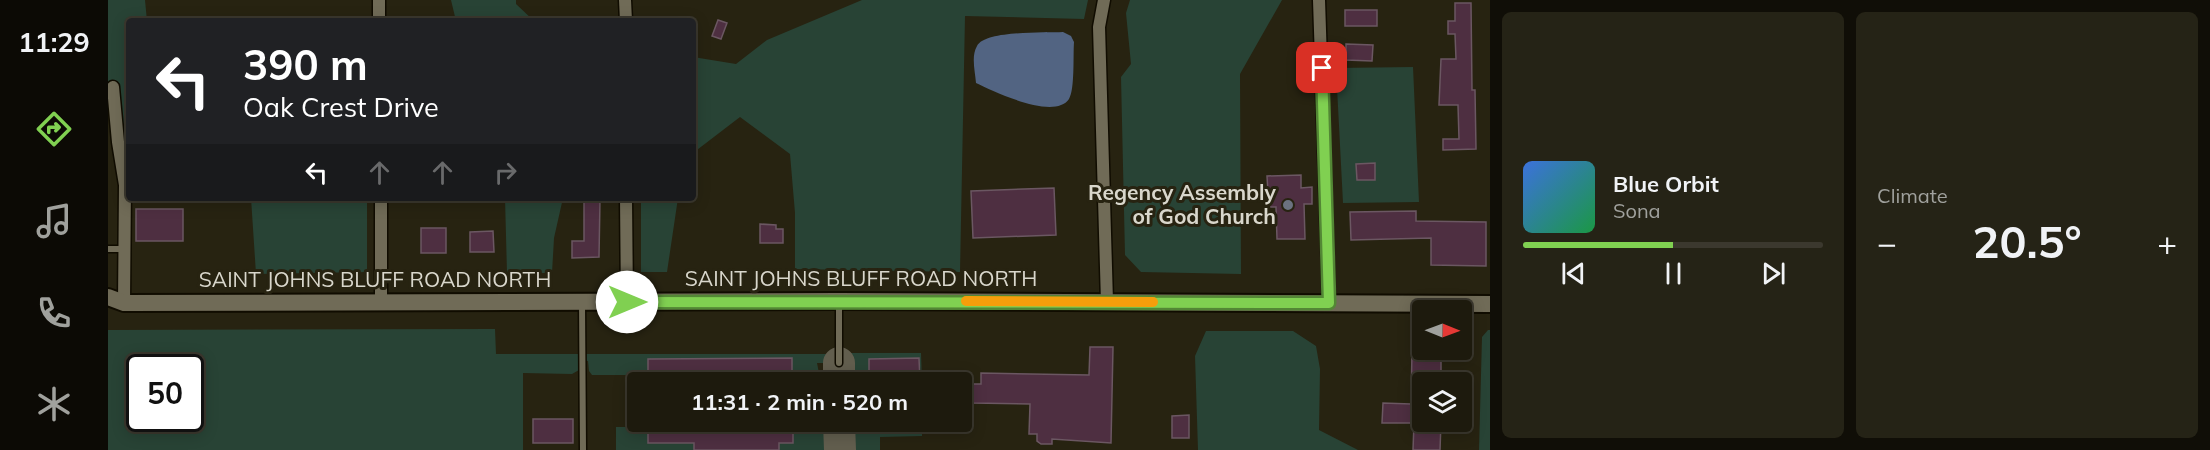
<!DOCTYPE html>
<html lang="en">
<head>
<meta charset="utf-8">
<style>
  :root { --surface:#1d1a0d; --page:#252316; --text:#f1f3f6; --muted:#a0a19d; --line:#3b382e; --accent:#80d051 }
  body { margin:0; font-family:Mulish,sans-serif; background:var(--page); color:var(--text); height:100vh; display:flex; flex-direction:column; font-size:22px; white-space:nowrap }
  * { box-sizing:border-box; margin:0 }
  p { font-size:20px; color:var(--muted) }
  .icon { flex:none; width:33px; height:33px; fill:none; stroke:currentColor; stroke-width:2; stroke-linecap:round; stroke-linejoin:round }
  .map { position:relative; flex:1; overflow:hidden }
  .details { display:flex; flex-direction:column; gap:12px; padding:12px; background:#100e07; width:720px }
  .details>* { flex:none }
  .guide { position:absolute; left:18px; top:18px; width:570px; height:183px; border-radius:6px; box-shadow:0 3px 15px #0003,0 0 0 2px var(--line); background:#202124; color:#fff; overflow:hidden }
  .needle { width:39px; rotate:91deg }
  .fabs { position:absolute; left:1304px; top:300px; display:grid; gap:12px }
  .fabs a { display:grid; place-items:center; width:60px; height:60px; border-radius:6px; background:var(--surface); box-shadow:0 3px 15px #0003,0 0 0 2px var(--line); font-size:30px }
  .speed { position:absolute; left:18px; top:354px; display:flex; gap:12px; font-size:30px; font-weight:700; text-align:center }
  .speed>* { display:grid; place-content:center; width:78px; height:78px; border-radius:50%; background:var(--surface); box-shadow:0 3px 15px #0003,0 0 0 2px var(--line); line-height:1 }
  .speed .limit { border:3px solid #111; border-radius:9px; background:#fff; color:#111 }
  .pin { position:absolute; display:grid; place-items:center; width:51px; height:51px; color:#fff; margin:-26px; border-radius:12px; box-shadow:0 3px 9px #0006 }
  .me { position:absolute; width:66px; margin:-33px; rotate:90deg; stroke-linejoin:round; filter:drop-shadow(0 0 4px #0008) }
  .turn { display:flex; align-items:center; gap:21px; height:126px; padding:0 18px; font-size:27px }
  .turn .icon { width:78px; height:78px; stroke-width:2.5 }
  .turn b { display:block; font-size:42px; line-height:51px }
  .lanes { display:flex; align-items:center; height:57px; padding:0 18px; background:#0003; justify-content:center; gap:30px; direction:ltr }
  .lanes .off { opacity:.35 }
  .big { font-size:45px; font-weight:700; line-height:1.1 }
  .details .tile { flex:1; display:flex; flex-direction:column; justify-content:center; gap:9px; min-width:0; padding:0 21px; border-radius:9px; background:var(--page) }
  .song { display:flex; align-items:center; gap:18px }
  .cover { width:72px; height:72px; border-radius:9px; background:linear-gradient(135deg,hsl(220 70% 55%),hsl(140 70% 35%)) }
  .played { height:6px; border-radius:3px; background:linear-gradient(90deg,var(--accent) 50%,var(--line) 50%) }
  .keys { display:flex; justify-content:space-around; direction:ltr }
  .heat { display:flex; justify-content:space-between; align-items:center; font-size:33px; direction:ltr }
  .details .tiles { flex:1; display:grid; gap:12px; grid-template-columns:repeat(2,1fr) }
  .trip { position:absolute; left:519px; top:372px; width:345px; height:60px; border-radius:6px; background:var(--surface); box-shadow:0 3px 15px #0003,0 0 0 2px var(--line); font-weight:700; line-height:60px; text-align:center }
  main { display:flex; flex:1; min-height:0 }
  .tab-bar { display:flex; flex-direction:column; width:108px; justify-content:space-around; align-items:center; background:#0c0a05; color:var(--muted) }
  .tab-bar .icon { width:42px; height:42px }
  .tab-bar .current { color:var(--accent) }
  .tab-bar b { font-size:27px; color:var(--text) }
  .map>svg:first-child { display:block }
  .green { fill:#284335; fill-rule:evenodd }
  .water { fill:#526482 }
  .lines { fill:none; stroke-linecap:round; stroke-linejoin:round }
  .taxiway { stroke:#625e4e; stroke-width:32 }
  .building { fill:#4e2f41; stroke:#6b5762; stroke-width:1.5 }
  .lane-casing { stroke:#100c00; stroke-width:9 }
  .street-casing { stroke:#100c00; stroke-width:15 }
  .secondary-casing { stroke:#100c00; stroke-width:20 }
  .lane { stroke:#706b57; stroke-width:6 }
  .street { stroke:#706b57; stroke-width:12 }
  .secondary { stroke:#706b57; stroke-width:16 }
  .route-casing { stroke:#538735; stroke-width:15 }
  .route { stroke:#80d051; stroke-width:10 }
  .slow { stroke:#f59e0b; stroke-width:10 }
  .worship-dot { fill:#6b7280; stroke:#272311; stroke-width:2 }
  .labels { text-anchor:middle; stroke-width:6; stroke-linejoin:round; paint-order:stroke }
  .poi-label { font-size:21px; font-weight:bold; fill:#d9d7cc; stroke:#272311; text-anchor:end }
  .street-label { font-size:21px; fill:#d9d7cc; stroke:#272311 }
</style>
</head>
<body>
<main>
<nav class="tab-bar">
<b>11:29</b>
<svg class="icon current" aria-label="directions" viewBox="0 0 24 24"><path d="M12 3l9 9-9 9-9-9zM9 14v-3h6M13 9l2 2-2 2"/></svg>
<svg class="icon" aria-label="music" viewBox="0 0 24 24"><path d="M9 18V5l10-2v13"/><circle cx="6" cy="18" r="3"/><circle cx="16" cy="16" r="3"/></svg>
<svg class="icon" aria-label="phone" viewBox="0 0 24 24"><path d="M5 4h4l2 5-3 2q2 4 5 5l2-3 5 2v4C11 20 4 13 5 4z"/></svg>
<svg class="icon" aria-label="climate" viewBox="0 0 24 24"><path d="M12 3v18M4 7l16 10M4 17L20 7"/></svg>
</nav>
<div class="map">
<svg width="1382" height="450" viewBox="0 0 1382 450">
  <rect width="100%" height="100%" fill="#272311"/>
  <path class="green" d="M0 0H37L39 21H21V146L11 107H0Z
    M343 0H408V4L426 21H348Z
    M754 0H980L976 19 857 16 852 272 687 269V213L682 154 632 117 585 153V57L628 64 659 40Z
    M1022 0H1174L1132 74 1133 274 1033 272 1017 255 1013 77 1023 64 1018 13Z
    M1305 67 1311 202 1235 203 1228 68Z
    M143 198H259V272L148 274Z
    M397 198H455L446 238 444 273H399Z
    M533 198H570L559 272H533Z
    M387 329 388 354H725L726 363 720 368H718L717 363H709L711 373 684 372V358L540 359V375H484L481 371 480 361 472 360 471 370 464 374 415 373V450H0V330ZM32 368H82V418H32Z
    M1380 330H1382V450H1371L1374 337Z
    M1098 331H1185L1208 346 1212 369 1211 430 1250 450H1090L1087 356Z
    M735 353H813L814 382 811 358 761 359V382H740Z
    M741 422H814V436L772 437V450H741Z
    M508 427H540L586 443V450H508Z
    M685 428H721V450H671V443Z"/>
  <path class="water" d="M955 32 963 36 966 42C965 55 967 89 961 99 946 121 885 91 868 83 867 71 863 56 869 46 877 30 937 33 955 32Z"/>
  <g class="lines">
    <path class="taxiway" d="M731 363V382
      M731 422 732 450"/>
  </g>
  <path class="building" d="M1347 3H1363L1364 90H1367L1368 149 1335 150V139H1351L1350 105H1331L1333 59H1348L1347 34H1340V21H1347Z
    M1237 10H1269V26H1237Z
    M610 20 619 23 613 39 604 36Z
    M1238 44 1265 45 1264 61 1238 60Z
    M1267 163V180H1249L1248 164Z
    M1193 175V188L1204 187V204H1196L1197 239H1169L1168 207H1156V193H1160L1159 176Z
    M946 188 948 235 865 238 863 191Z
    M476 199H492L491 257 464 258V241H476Z
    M28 209H75V241H28Z
    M1308 211V221L1378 222V266L1323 265V238L1243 240 1242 212Z
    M652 224 668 225V229H675V243H652Z
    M313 228H338V253H313Z
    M385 231 386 252H362V232Z
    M982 347H1005L1003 443 944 439V444H933L929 441V434H921L922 404 865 403V384H873V373L981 375Z
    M1304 351H1333V382H1314V422H1333L1332 450H1305L1306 423H1274L1275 403 1303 404Z
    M684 358V382H540V359Z
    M811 358 812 382H761V359Z
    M1081 415V438H1064V416Z
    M425 419H465V443H425Z
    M540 422H685V443H671V450H586V443H540Z"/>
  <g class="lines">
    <defs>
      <path id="lane" d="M0 249H16
        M474 302 475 450
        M731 363V301"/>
      <path id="street" d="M271 0V21
        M517 0 518 21
        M996 0 991 27 999 302
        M1211 0 1221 303
        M5 87 10 142 17 185 16 303
        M273 198V302
        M518 198 519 302"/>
      <path id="secondary" d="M0 297 16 303 731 301 1382 304"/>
    </defs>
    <use href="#lane" class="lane-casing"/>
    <use href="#street" class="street-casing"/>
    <use href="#secondary" class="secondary-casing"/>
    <use href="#lane" class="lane"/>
    <use href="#street" class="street"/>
    <use href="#secondary" class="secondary"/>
  </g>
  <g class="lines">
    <defs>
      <path id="route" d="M519 302 1221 303 1214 68"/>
    </defs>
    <use href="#route" class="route-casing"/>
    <use href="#route" class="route"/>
    <path class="slow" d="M858 301 1045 302"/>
  </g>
  <circle class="worship-dot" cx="1180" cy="205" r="6"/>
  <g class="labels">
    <g class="poi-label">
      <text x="1168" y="200">Regency Assembly<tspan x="1168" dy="24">of God Church</tspan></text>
    </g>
    <g class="street-label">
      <text x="753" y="286">SAINT JOHNS BLUFF ROAD NORTH</text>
      <text x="267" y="287">SAINT JOHNS BLUFF ROAD NORTH</text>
    </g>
  </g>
</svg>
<div class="fabs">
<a><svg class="needle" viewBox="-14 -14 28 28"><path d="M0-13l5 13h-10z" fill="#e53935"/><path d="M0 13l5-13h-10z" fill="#a0a19d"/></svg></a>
<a><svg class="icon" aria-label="layers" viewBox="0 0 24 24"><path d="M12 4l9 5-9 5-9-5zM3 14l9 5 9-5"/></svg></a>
</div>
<div class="speed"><div class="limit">50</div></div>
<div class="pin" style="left:1214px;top:68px;background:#d93025"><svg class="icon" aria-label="arrive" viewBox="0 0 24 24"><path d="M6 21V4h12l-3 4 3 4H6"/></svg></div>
<svg class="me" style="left:519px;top:302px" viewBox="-20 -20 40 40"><circle r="19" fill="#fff"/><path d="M0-13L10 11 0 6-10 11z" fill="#80d051"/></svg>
<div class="trip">11:31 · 2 min · 520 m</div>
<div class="guide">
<div class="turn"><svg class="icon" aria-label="left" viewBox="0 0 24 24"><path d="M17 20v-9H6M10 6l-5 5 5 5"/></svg><div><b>390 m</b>Oak Crest Drive</div></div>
<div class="lanes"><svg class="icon" aria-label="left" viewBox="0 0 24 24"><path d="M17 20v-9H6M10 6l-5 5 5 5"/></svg><svg class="icon off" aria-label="ahead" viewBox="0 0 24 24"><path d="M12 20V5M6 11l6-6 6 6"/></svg><svg class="icon off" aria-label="ahead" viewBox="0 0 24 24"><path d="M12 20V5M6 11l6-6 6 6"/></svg><svg class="icon off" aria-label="right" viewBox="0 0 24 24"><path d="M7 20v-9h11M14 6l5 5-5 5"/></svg></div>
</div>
</div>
<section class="details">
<div class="tiles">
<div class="tile">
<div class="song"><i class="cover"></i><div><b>Blue Orbit</b><p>Sona</p></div></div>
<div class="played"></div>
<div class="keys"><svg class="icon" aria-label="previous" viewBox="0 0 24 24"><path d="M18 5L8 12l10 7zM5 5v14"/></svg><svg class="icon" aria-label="pause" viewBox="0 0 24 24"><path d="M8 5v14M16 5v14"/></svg><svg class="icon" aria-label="next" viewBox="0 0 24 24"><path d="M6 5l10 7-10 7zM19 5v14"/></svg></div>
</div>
<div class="tile"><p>Climate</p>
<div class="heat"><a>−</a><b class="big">20.5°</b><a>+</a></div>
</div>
</div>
</section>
</main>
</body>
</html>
